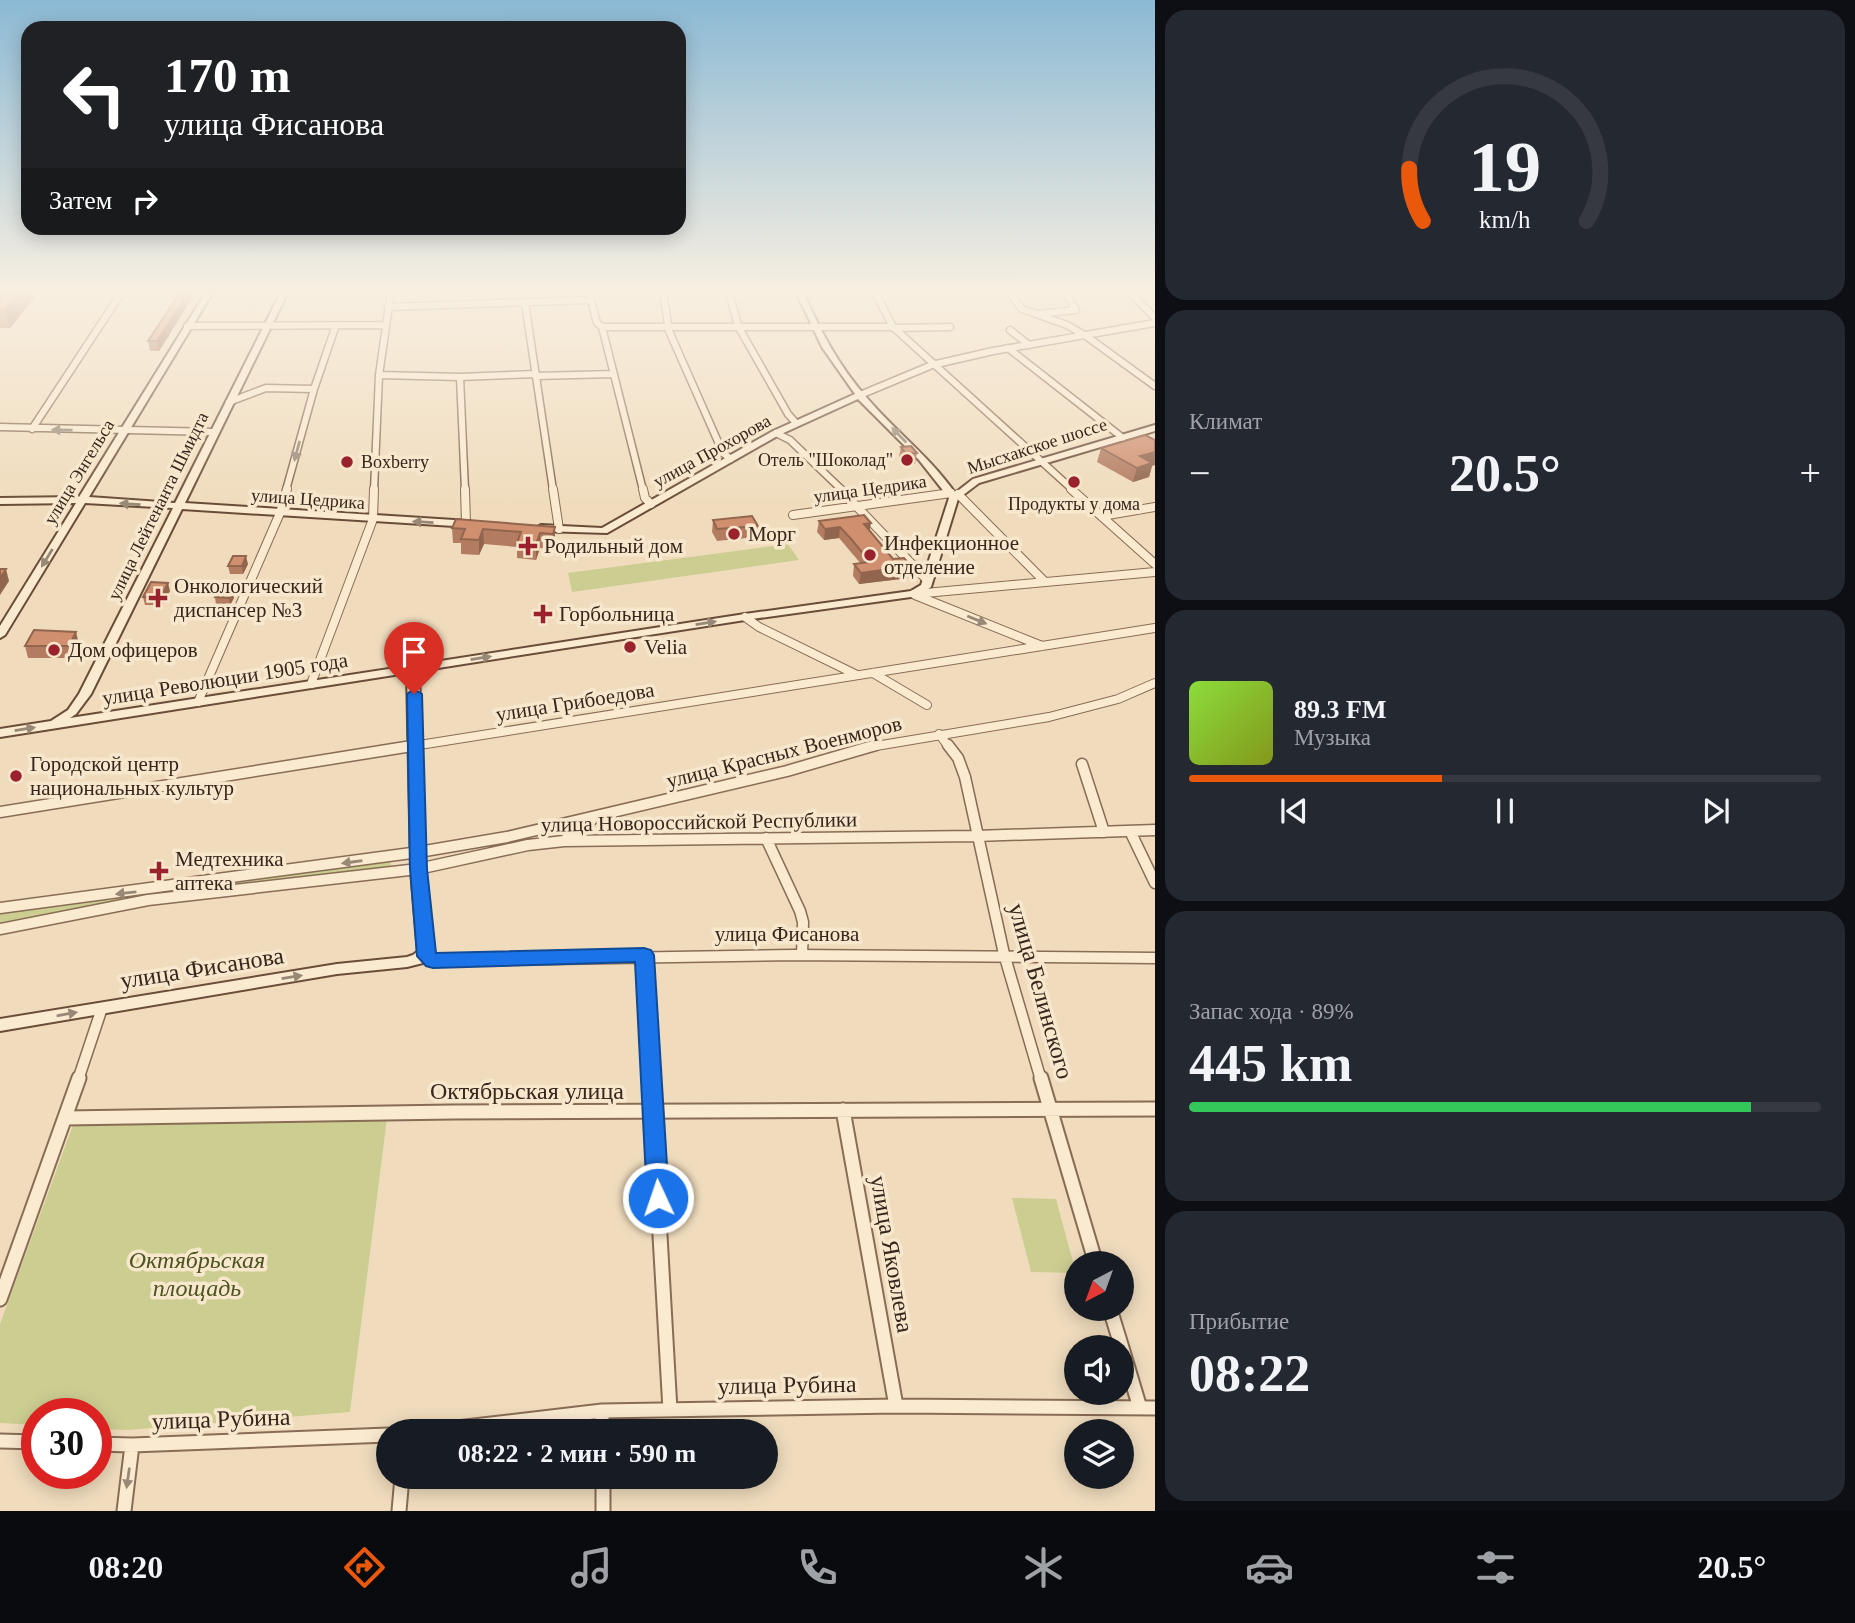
<!DOCTYPE html>
<html lang="ru">
<head>
<meta charset="utf-8">
<style>
  :root { --surface:#171b24; --page:#242831; --text:#f1f3f6; --muted:#9ea1a6; --line:#363941; --accent:#ea580c }
  body { margin:0; font-family:"Times New Roman",serif; background:var(--page); color:var(--text); height:100vh; display:flex; flex-direction:column; font-size:26px; white-space:nowrap }
  * { box-sizing:border-box; margin:0 }
  p { font-size:23px; color:var(--muted) }
  .icon { flex:none; width:38px; height:38px; fill:none; stroke:currentColor; stroke-width:2; stroke-linecap:round; stroke-linejoin:round }
  .map { position:relative; flex:1; overflow:hidden }
  .sheet { display:flex; flex-direction:column; gap:10px; padding:10px; background:#0d0f14; width:700px }
  .sheet>* { flex:none }
  .hud { position:absolute; left:21px; top:21px; width:665px; height:214px; border-radius:21px; box-shadow:0 4px 18px #0003; background:#202124; color:#fff; overflow:hidden }
  .needle { width:46px; rotate:221deg }
  .tools { position:absolute; left:1064px; top:1251px; display:grid; gap:14px }
  .tools a { display:grid; place-items:center; width:70px; height:70px; border-radius:50%; background:var(--surface); box-shadow:0 4px 18px #0003; font-size:35px }
  .speed { position:absolute; left:21px; top:1398px; display:flex; gap:14px; font-size:35px; font-weight:700; text-align:center }
  .speed>* { display:grid; place-content:center; width:91px; height:91px; border-radius:50%; background:var(--surface); box-shadow:0 4px 18px #0003; line-height:1 }
  .speed .limit { border:10px solid #d22; background:#fff; color:#111 }
  .pin { position:absolute; display:grid; place-items:center; width:60px; height:60px; color:#fff; margin:-72px -30px; border-radius:50% 50% 50% 0; rotate:-45deg; box-shadow:0 0 7px #0007 }
  .pin .icon { rotate:45deg }
  .me { position:absolute; width:77px; margin:-38px; rotate:357deg; stroke-linejoin:round; filter:drop-shadow(0 0 5px #0008) }
  .turn { display:flex; align-items:center; gap:24px; height:147px; padding:0 28px; font-size:32px }
  .turn .icon { width:91px; height:91px; stroke-width:2.5 }
  .turn b { display:block; font-size:49px; line-height:60px }
  .then { display:flex; align-items:center; height:66px; padding:0 28px; background:#0003; gap:14px; font-size:26px }
  .big { font-size:52px; font-weight:800; line-height:1.1 }
  .sheet .tile { flex:1; display:flex; flex-direction:column; justify-content:center; gap:10px; min-width:0; padding:0 24px; border-radius:21px; background:var(--page) }
  .sheet .dial { align-items:center; gap:0 }
  .dial svg { height:182px; overflow:visible; fill:none; stroke:var(--line); stroke-width:7; stroke-linecap:round; text-anchor:middle }
  .dial text { fill:var(--text); stroke:none }
  .song { display:flex; align-items:center; gap:21px }
  .cover { width:84px; height:84px; border-radius:10px; background:linear-gradient(135deg,hsl(90 70% 55%),hsl(70 70% 35%)) }
  .played { height:7px; border-radius:4px; background:linear-gradient(90deg,var(--accent) 40%,var(--line) 40%) }
  .keys { display:flex; justify-content:space-around; direction:ltr }
  .heat { display:flex; justify-content:space-between; align-items:center; font-size:38px; direction:ltr }
  .charge { height:10px; border-radius:5px; background:linear-gradient(90deg,#34c759 89%,var(--line) 0) }
  .trip { position:absolute; left:376px; top:1419px; width:402px; height:70px; border-radius:35px; background:var(--surface); box-shadow:0 4px 18px #0003; font-weight:800; line-height:70px; text-align:center }
  .tabs { display:flex; height:112px; justify-content:space-around; align-items:center; background:#090b0e; color:var(--muted) }
  .tabs .icon { width:49px; height:49px }
  .tabs .on { color:var(--accent) }
  .tabs b { font-size:32px; color:var(--text) }
  main { display:flex; flex:1; min-height:0 }
  .map>svg:first-child { display:block }
  .green { fill:#ccce91 }
  .lines { fill:none; stroke-linecap:round; stroke-linejoin:round }
  .street-far3-casing { stroke:#886c55; stroke-width:9 }
  .street-far2-casing { stroke:#886c55; stroke-width:10 }
  .street-far1-casing { stroke:#886c55; stroke-width:13 }
  .street-casing { stroke:#886c55; stroke-width:17 }
  .secondary-casing { stroke:#6a4d39; stroke-width:4 }
  .street-far3 { stroke:#faead0; stroke-width:6 }
  .street-far2 { stroke:#faead0; stroke-width:8 }
  .street-far1 { stroke:#faead0; stroke-width:10 }
  .street { stroke:#faead0; stroke-width:13 }
  .secondary { fill:#faead0; fill-rule:evenodd }
  .wall { fill:#b37c60 }
  .shaded-wall { fill:#92654e }
  .building { fill:#d09070; stroke:#92654e; stroke-width:2 }
  .oneway { fill:#988876 }
  .route { fill:#1a73e8; stroke:#114b97; stroke-width:2 }
  .poi-dot { fill:#9a222d; stroke:#f7e7cd; stroke-width:2.5 }
  .labels { text-anchor:middle; stroke-width:7; stroke-linejoin:round; paint-order:stroke }
  .far-street-label { font-size:18px; fill:#37261b; stroke:#f7e7cd }
  .far-poi-label { font-size:18px; fill:#37261b; stroke:#f7e7cd; text-anchor:end }
  .poi-label { font-size:21px; fill:#37261b; stroke:#f7e7cd; text-anchor:start }
  .street-label { font-size:21px; fill:#37261b; stroke:#f7e7cd }
  .near-street-label { font-size:24px; fill:#37261b; stroke:#f7e7cd }
  .near-park-label { font-size:24px; font-style:italic; fill:#4c5420; stroke:#f7e7cd }
</style>
</head>
<body>
<main>
<div class="map">
<svg width="1155" height="1511" viewBox="0 0 1155 1511">
  <rect width="100%" height="100%" fill="#f0dcbd"/>
  <path class="green" d="M788 544 799 560 572 592 568 573Z
    M390 859 391 869 148 898 149 892Z
    M138 893V899L0 926V912Z
    M387 1118 350 1412 128 1430 96 1429V1414H37V1425L0 1423V1324L73 1125Z
    M1012 1198 1056 1199 1076 1273 1031 1272Z"/>
  <g class="lines">
    <defs>
      <path id="street-far3" d="M589 292 597 323 602 327 643 490
        M663 292 669 331 723 453 731 459
        M729 292 738 326 788 414 796 423
        M875 292 893 327 1073 490
        M1009 292 1022 309 1067 325 1086 336 1155 386
        M1129 292 1155 318
        M525 303 553 490
        M388 307 589 300
        M1037 314 1076 310 1065 292
        M187 326 385 325
        M602 327H893
        M894 328 950 327
        M1010 330 1029 345
        M1008 348 1123 438
        M379 375 460 377 536 374
        M536 376 614 374
        M460 377 465 490
        M860 395 932 365 993 351 1155 323
        M229 402 266 388 314 389
        M0 427 214 432
        M32 429 122 292
        M776 433 790 440 842 490
        M286 490 314 389 336 325
        M374 490 379 375 391 292"/>
      <path id="street-far2" d="M465 489 466 524
        M553 489 559 529
        M643 489 645 498 651 504
        M840 489 928 581
        M1071 489 1155 564
        M958 494 1045 582
        M793 515 951 493
        M1102 516 1155 507
        M914 594 1155 572
        M915 595 1042 646
        M745 617 759 627 857 675
        M873 673 927 705
        M311 684 373 519 374 489
        M198 702 280 513 287 489
        M939 734 949 747
        M407 747 1155 628
        M870 747 1049 717 1118 699 1155 683"/>
      <path id="street-far1" d="M948 745 958 758 965 777 1004 954 1041 1080
        M1082 764 1104 832
        M0 812 418 745
        M1130 831 1155 883
        M766 838 800 911 803 922 802 955
        M565 840 582 831 594 817
        M0 908 419 852 507 837 787 771 876 745
        M0 929 148 900 418 869 528 845 564 841 976 836 1155 830
        M425 952 433 961 794 955 1155 958
        M644 955 651 1080
        M78 1080 102 1008"/>
      <path id="street" d="M651 1078 670 1410
        M1041 1078 1096 1264
        M843 1110 896 1406
        M66 1118 453 1112 1155 1109
        M0 1299 79 1078
        M1110 1309 1122 1348
        M1122 1348 1140 1408
        M602 1411V1432
        M422 1432 602 1411 896 1406 1155 1408
        M0 1441 37 1442
        M96 1444 132 1445 388 1435
        M603 1477V1511
        M124 1511 132 1445
        M399 1511 402 1477"/>
      <path id="secondary" d="M206 292H213L89 497 175 503 281 292H288L185 503 470 521 475 524 470 527 182 509 91 694 76 714 70 718 745 614 911 591 921 585 949 498 919 460 858 399 779 435 607 533 541 531 536 528 541 525 602 528 773 431 855 394 822 347 796 292H803C820 330 839 367 867 398 895 431 930 457 955 493L973 479 1155 425V431L979 483 958 499 931 587 918 596 745 620 419 671 425 869 432 952 423 963 407 967 337 974 0 1031V1019L337 964 407 957 413 955 418 951 411 869 407 673 0 737V729L51 721 68 710 79 694 173 508 85 503 5 635 0 638V626L76 503 0 504V498L79 497Z"/>
    </defs>
    <use href="#street-far3" class="street-far3-casing"/>
    <use href="#street-far2" class="street-far2-casing"/>
    <use href="#street-far1" class="street-far1-casing"/>
    <use href="#street" class="street-casing"/>
    <use href="#secondary" class="secondary-casing"/>
    <use href="#street-far3" class="street-far3"/>
    <use href="#street-far2" class="street-far2"/>
    <use href="#street-far1" class="street-far1"/>
    <use href="#street" class="street"/>
    <use href="#secondary" class="secondary"/>
  </g>
  <path class="wall" d="M0 292H32L34 298 10 328H0Z
    M180 292H196L159 351H150L148 341Z
    M901 447 917 453 915 464H905L899 457Z
    M1101 448 1152 466 1149 477 1133 482 1097 462Z
    M713 520 758 526 757 537 717 541 712 532Z
    M819 521 870 531 893 559 911 566 909 578 859 584 853 576 854 564H861L839 538 824 540 817 532Z
    M555 527V542L553 549 540 548 536 560 517 558V547L484 544 479 555 461 554V543H453L452 528Z
    M248 564 243 574H230L228 566Z
    M170 591 162 605H145L143 597Z
    M215 597 234 598 230 605H216Z
    M79 644 72 658H28L25 646Z"/>
  <path class="shaded-wall" d="M20 292H32L34 298 10 328 5 309Z
    M189 292H196L159 351 157 341Z
    M1155 452V465L1152 466 1149 477 1133 482 1140 456Z
    M871 523 869 534 864 524Z
    M555 527V542L553 549V534Z
    M840 527 839 538 824 540 825 529Z
    M483 529 484 544 479 555V540Z
    M540 533V548L536 560V544Z
    M246 556 248 564 243 574 242 566Z
    M911 566 909 578 859 584 861 573Z
    M6 569 9 581 0 595V578Z
    M168 583 170 591 162 605 161 597Z
    M232 590 234 598 230 605 229 598Z
    M76 632 79 644 72 658 69 646Z"/>
  <path class="building" d="M0 292H20L5 309H0Z
    M180 292H189L157 341H148Z
    M1145 435 1155 440V452L1140 456 1152 463 1137 468 1101 448Z
    M911 446 917 453 906 454 901 447Z
    M864 515 871 523 864 524 893 559 904 558 911 566 861 573 854 564 870 562 852 540 840 527 825 529 819 521Z
    M752 516 758 526 717 529 713 520Z
    M456 519 555 527 553 534 540 533 536 544 517 543 521 532 483 529 479 540 461 539 465 529 452 528Z
    M233 556H246L242 566H228Z
    M0 569H6L0 578Z
    M151 582 168 583 161 597H143Z
    M218 590H232L229 598 215 597Z
    M34 630 76 632 69 646H25Z"/>
  <defs><path id="oneway-solid" d="M-6-.8H1V-3.2L6.5 0L1 3.2V.8H-6Z" transform="scale(1.75)"/></defs>
  <g class="oneway">
    <use href="#oneway-solid" transform="translate(62 430) rotate(-179)"/>
    <use href="#oneway-solid" transform="translate(899 435) rotate(-134)"/>
    <use href="#oneway-solid" transform="translate(297 451) rotate(105)"/>
    <use href="#oneway-solid" transform="translate(130 504) rotate(-176)"/>
    <use href="#oneway-solid" transform="translate(423 522) rotate(-177)"/>
    <use href="#oneway-solid" transform="translate(47 558) rotate(122)"/>
    <use href="#oneway-solid" transform="translate(977 620) rotate(22)"/>
    <use href="#oneway-solid" transform="translate(706 623) rotate(-9)"/>
    <use href="#oneway-solid" transform="translate(481 658) rotate(-9)"/>
    <use href="#oneway-solid" transform="translate(25 729) rotate(-9)"/>
    <use href="#oneway-solid" transform="translate(352 862) rotate(172)"/>
    <use href="#oneway-solid" transform="translate(126 893) rotate(174)"/>
    <use href="#oneway-solid" transform="translate(292 977) rotate(-9)"/>
    <use href="#oneway-solid" transform="translate(67 1014) rotate(-10)"/>
    <use href="#oneway-solid" transform="translate(128 1478) rotate(98)"/>
  </g>
  <linearGradient id="sky" x2="0" y2="1"><stop stop-color="#8bb9d4"/><stop offset="0.58" stop-color="#f8efe1"/><stop offset="1" stop-color="#f8efe1" stop-opacity="0"/></linearGradient>
  <rect width="1155" height="503" fill="url(#sky)"/>
  <path class="route" d="M414 689 422 694 427 869 436 953 644 948 651 950 654 955 669 1198 665 1205 658 1207 650 1205 647 1198 635 962 433 968 426 966 417 956 410 869 407 694Z"/>
  <g class="poi-dot">
    <circle cx="907" cy="460" r="7"/>
    <circle cx="347" cy="462" r="7"/>
    <circle cx="1074" cy="482" r="7"/>
    <circle cx="734" cy="534" r="7"/>
    <path d="M524.5 535.5h7v7h7v7h-7v7h-7v-7h-7v-7h7z"/>
    <circle cx="870" cy="555" r="7"/>
    <path d="M154.5 587.5h7v7h7v7h-7v7h-7v-7h-7v-7h7z"/>
    <path d="M539.5 603.5h7v7h7v7h-7v7h-7v-7h-7v-7h7z"/>
    <circle cx="630" cy="647" r="7"/>
    <circle cx="54" cy="650" r="7"/>
    <circle cx="16" cy="776" r="7"/>
    <path d="M155.5 860.5h7v7h7v7h-7v7h-7v-7h-7v-7h7z"/>
  </g>
  <g class="labels">
    <g class="far-street-label">
      <text transform="translate(1037 446) rotate(-18)" y="6">Мысхакское шоссе</text>
      <text transform="translate(712 451) rotate(-29)" y="6">улица Прохорова</text>
      <text transform="translate(79 472) rotate(-59)" y="6">улица Энгельса</text>
      <text transform="translate(870 489) rotate(-8)" y="6">улица Цедрика</text>
      <text transform="translate(308 499) rotate(4)" y="6">улица Цедрика</text>
      <text transform="translate(158 506) rotate(-64)" y="6">улица Лейтенанта Шмидта</text>
    </g>
    <g class="far-poi-label">
      <text x="893" y="466">Отель "Шоколад"</text>
      <text x="361" y="468" text-anchor="start">Boxberry</text>
      <text x="1074" y="510" text-anchor="middle">Продукты у дома</text>
    </g>
    <g class="poi-label">
      <text x="748" y="541">Морг</text>
      <text x="884" y="550">Инфекционное<tspan x="884" dy="24">отделение</tspan></text>
      <text x="544" y="553">Родильный дом</text>
      <text x="174" y="593">Онкологический<tspan x="174" dy="24">диспансер №3</tspan></text>
      <text x="559" y="621">Горбольница</text>
      <text x="644" y="654">Velia</text>
      <text x="68" y="657">Дом офицеров</text>
      <text x="30" y="771">Городской центр<tspan x="30" dy="24">национальных культур</tspan></text>
      <text x="175" y="866">Медтехника<tspan x="175" dy="24">аптека</tspan></text>
    </g>
    <g class="street-label">
      <text transform="translate(225 679) rotate(-9)" y="7">улица Революции 1905 года</text>
      <text transform="translate(575 702) rotate(-9)" y="7">улица Грибоедова</text>
      <text transform="translate(784 752) rotate(-14)" y="7">улица Красных Военморов</text>
      <text transform="translate(699 822) rotate(-1)" y="7">улица Новороссийской Республики</text>
      <text x="787" y="941">улица Фисанова</text>
    </g>
    <g class="near-street-label">
      <text transform="translate(202 968) rotate(-9)" y="8">улица Фисанова</text>
      <text transform="translate(1041 991) rotate(74)" y="8">улица Белинского</text>
      <text x="527" y="1099">Октябрьская улица</text>
      <text transform="translate(892 1254) rotate(80)" y="8">улица Яковлева</text>
      <text transform="translate(787 1385) rotate(-1)" y="8">улица Рубина</text>
      <text transform="translate(221 1419) rotate(-2)" y="8">улица Рубина</text>
    </g>
    <g class="near-park-label">
      <text x="197" y="1268">Октябрьская<tspan x="197" dy="28">площадь</tspan></text>
    </g>
  </g>
</svg>
<div class="tools">
<a><svg class="needle" viewBox="-14 -14 28 28"><path d="M0-13l5 13h-10z" fill="#e53935"/><path d="M0 13l5-13h-10z" fill="#9ea1a6"/></svg></a>
<a><svg class="icon" aria-label="sound" viewBox="0 0 24 24"><path d="M4 9h4l5-4v14l-5-4H4zM17 9q2 3 0 6"/></svg></a>
<a><svg class="icon" aria-label="layers" viewBox="0 0 24 24"><path d="M12 4l9 5-9 5-9-5zM3 14l9 5 9-5"/></svg></a>
</div>
<div class="speed"><div class="limit">30</div></div>
<div class="pin" style="left:414px;top:694px;background:#d93025"><svg class="icon" aria-label="arrive" viewBox="0 0 24 24"><path d="M6 21V4h12l-3 4 3 4H6"/></svg></div>
<svg class="me" style="left:658px;top:1198px" viewBox="-20 -20 40 40"><circle r="17" fill="#1a73e8" stroke="#fff" stroke-width="3"/><path d="M0-11L8 9 0 5-8 9z" fill="#fff"/></svg>
<div class="trip">08:22 · 2 мин · 590 m</div>
<div class="hud">
<div class="turn"><svg class="icon" aria-label="left" viewBox="0 0 24 24"><path d="M17 20v-9H6M10 6l-5 5 5 5"/></svg><div><b>170 m</b>улица Фисанова</div></div>
<div class="then">Затем<svg class="icon" aria-label="right" viewBox="0 0 24 24"><path d="M7 20v-9h11M14 6l5 5-5 5"/></svg></div>
</div>
</div>
<section class="sheet">
<div class="tile dial"><svg viewBox="0 0 100 80">
<path d="M14 69A42 42 0 1 1 86 69"/>
<path d="M14 69A42 42 0 0 1 8 46" stroke="#ea580c"/>
<text x="50" y="56" font-size="32" font-weight="700">19</text>
<text x="50" y="72" font-size="11">km/h</text>
</svg></div>
<div class="tile"><p>Климат</p>
<div class="heat"><a>−</a><b class="big">20.5°</b><a>+</a></div>
</div>
<div class="tile">
<div class="song"><i class="cover"></i><div><b>89.3 FM</b><p>Музыка</p></div></div>
<div class="played"></div>
<div class="keys"><svg class="icon" aria-label="previous" viewBox="0 0 24 24"><path d="M18 5L8 12l10 7zM5 5v14"/></svg><svg class="icon" aria-label="pause" viewBox="0 0 24 24"><path d="M8 5v14M16 5v14"/></svg><svg class="icon" aria-label="next" viewBox="0 0 24 24"><path d="M6 5l10 7-10 7zM19 5v14"/></svg></div>
</div>
<div class="tile"><p>Запас хода · 89%</p><b class="big">445 km</b><div class="charge"></div></div>
<div class="tile"><p>Прибытие</p><b class="big">08:22</b></div>
</section>
</main>
<nav class="tabs">
<b>08:20</b>
<svg class="icon on" aria-label="directions" viewBox="0 0 24 24"><path d="M12 3l9 9-9 9-9-9zM9 14v-3h6M13 9l2 2-2 2"/></svg>
<svg class="icon" aria-label="music" viewBox="0 0 24 24"><path d="M9 18V5l10-2v13"/><circle cx="6" cy="18" r="3"/><circle cx="16" cy="16" r="3"/></svg>
<svg class="icon" aria-label="phone" viewBox="0 0 24 24"><path d="M5 4h4l2 5-3 2q2 4 5 5l2-3 5 2v4C11 20 4 13 5 4z"/></svg>
<svg class="icon" aria-label="climate" viewBox="0 0 24 24"><path d="M12 3v18M4 7l16 10M4 17L20 7"/></svg>
<svg class="icon" aria-label="car" viewBox="0 0 24 24"><path d="M5 17H2v-5l4-1 3-4h7l3 4 3 1v5h-3M9 17h6M6 11h13"/><circle cx="7" cy="17" r="2"/><circle cx="17" cy="17" r="2"/></svg>
<svg class="icon" aria-label="filters" viewBox="0 0 24 24"><path d="M4 7h16M4 17h16"/><circle cx="9" cy="7" r="2"/><circle cx="15" cy="17" r="2"/></svg>
<b>20.5°</b>
</nav>
</body>
</html>
